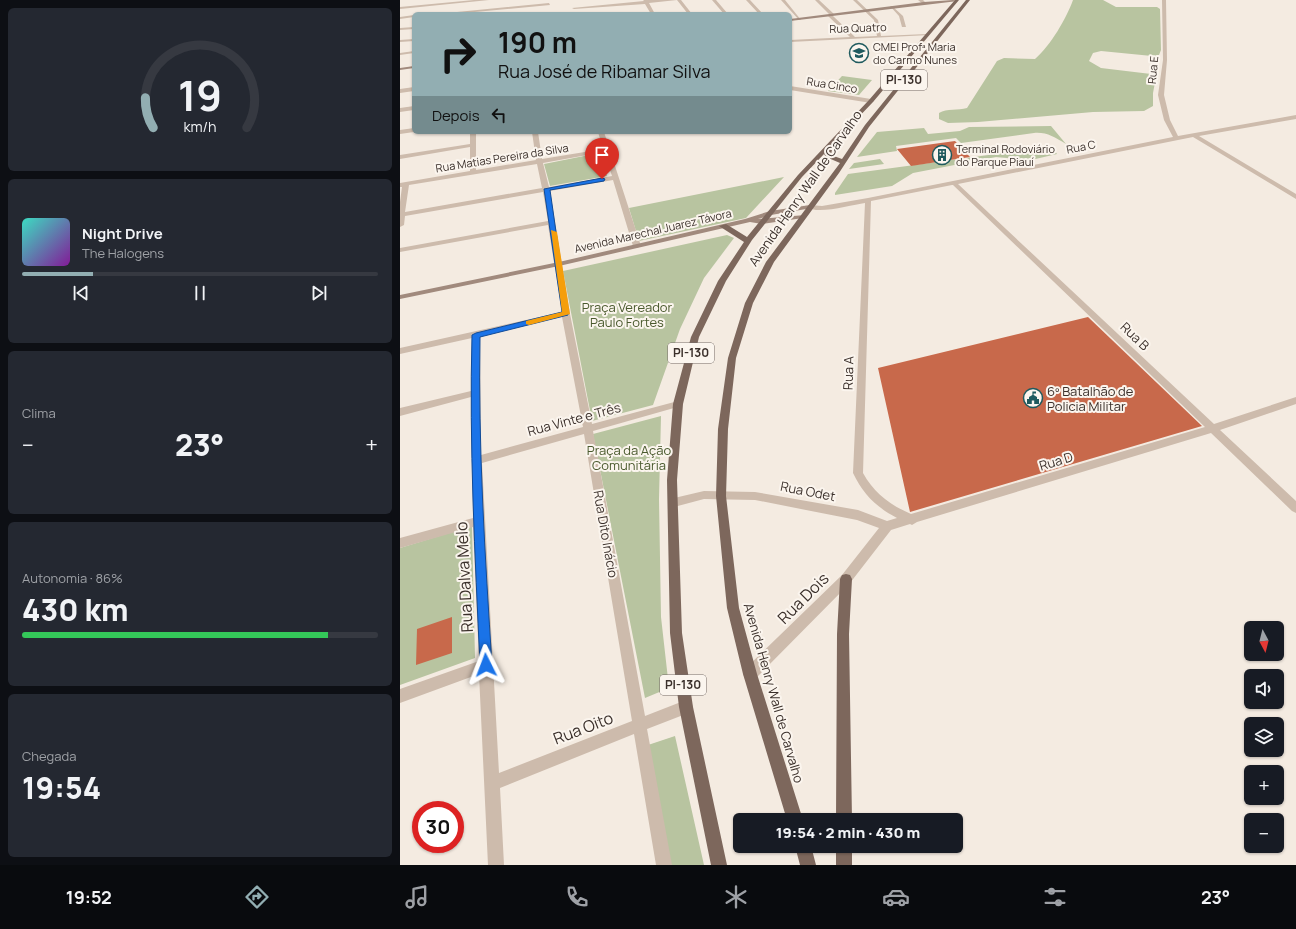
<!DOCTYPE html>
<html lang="pt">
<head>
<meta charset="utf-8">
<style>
  :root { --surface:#171b24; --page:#242831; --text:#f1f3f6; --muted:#9ea1a6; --line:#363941; --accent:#92aeb2 }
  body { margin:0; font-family:Manrope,sans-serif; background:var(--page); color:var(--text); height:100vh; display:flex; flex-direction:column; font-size:15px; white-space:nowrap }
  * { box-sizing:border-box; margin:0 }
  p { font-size:13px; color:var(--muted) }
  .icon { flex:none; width:22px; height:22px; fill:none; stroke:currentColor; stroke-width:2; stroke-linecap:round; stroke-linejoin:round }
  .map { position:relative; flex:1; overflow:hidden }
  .sheet { display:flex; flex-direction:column; gap:8px; padding:8px; background:#0d0f14; width:400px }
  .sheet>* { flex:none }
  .top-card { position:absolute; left:12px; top:12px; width:380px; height:122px; border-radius:6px; box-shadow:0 1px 3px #0004; background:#92aeb2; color:#111; overflow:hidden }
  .needle { width:26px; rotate:173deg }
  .buttons { position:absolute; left:844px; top:621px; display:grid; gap:8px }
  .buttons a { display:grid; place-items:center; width:40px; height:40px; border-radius:6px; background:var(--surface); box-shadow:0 1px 3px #0004; font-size:20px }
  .speed { position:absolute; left:12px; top:801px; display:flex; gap:8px; font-size:20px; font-weight:700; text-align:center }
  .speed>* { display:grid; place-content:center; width:52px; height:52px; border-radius:50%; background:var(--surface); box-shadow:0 1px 3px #0004; line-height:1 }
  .speed .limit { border:6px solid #d22; background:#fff; color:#111 }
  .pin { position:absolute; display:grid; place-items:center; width:34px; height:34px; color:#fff; margin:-41px -17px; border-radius:50% 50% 50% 0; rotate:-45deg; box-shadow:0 0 4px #0007 }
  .pin .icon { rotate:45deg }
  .me { position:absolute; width:44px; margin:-22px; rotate:357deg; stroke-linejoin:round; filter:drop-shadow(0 0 3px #0008) }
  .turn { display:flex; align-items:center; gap:14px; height:84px; padding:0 20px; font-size:18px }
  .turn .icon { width:52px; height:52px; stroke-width:2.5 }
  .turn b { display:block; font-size:28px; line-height:34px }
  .then { display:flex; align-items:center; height:38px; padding:0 20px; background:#0003; gap:8px; font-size:15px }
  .big { font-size:30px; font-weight:800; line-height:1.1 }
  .sheet .card { flex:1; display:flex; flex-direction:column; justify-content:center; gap:6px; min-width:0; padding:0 14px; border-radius:6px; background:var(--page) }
  .sheet .dial { align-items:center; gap:0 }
  .dial svg { height:104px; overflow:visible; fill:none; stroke:var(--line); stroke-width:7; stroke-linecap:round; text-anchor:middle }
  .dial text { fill:var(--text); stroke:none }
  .song { display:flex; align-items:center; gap:12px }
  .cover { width:48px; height:48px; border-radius:6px; background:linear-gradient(135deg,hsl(170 70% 55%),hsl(290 70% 35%)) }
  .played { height:4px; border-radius:2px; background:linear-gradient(90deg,var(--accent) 20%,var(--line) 20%) }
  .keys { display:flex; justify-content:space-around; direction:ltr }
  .heat { display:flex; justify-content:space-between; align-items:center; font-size:22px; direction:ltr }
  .charge { height:6px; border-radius:3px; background:linear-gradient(90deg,#34c759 86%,var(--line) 0) }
  .trip { position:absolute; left:333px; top:813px; width:230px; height:40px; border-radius:6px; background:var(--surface); box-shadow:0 1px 3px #0004; font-weight:800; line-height:40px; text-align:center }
  .menu { display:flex; height:64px; justify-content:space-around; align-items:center; background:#090b0e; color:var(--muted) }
  .menu .icon { width:28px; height:28px }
  .menu .selected { color:var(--accent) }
  .menu b { font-size:18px; color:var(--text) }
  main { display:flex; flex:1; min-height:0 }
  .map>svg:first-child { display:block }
  .green { fill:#b8c4a0 }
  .building { fill:#c8694b }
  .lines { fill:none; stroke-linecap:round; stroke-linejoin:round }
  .street { fill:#cdbbac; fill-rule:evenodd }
  .secondary { fill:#a18a7d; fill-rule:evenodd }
  .primary { fill:#7d675c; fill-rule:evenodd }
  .route { fill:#1a73e8; stroke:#114b97 }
  .slow { fill:#f59e0b }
  .labels { text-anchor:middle; stroke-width:4; stroke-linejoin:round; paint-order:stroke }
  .far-street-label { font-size:11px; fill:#3b302b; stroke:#fbf5ee }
  .far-poi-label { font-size:11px; fill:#3b302b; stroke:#fbf5ee; text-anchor:start }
  .shield { fill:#fbf5ee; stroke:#756b66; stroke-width:1 }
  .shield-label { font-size:12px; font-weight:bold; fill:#3b302b }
  .street-label { font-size:13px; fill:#3b302b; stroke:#fbf5ee }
  .park-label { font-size:13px; fill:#4a5a2e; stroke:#fbf5ee }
  .poi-label { font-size:13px; fill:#3b302b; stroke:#fbf5ee; text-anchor:start }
  .near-street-label { font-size:16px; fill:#3b302b; stroke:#fbf5ee }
</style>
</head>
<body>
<main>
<section class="sheet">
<div class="card dial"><svg viewBox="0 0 100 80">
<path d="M14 69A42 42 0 1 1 86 69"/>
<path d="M14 69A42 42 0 0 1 8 46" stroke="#92aeb2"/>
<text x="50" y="56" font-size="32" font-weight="700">19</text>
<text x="50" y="72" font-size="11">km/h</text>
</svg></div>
<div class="card">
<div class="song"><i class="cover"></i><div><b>Night Drive</b><p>The Halogens</p></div></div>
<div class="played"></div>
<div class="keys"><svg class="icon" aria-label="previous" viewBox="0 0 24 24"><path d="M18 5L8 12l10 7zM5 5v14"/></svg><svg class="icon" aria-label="pause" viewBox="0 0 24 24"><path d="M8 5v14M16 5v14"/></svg><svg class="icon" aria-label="next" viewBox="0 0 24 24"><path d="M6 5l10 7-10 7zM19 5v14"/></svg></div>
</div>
<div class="card"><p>Clima</p>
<div class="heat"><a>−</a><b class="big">23°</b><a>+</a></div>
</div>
<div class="card"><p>Autonomia · 86%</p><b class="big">430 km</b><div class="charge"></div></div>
<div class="card"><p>Chegada</p><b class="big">19:54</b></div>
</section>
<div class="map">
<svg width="896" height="865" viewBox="0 0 896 865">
  <rect width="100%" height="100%" fill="#f4ebe1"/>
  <path class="green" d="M673 0H703L716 7H757L760 9 761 50 759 55 752 56 701 51 693 53 689 61 701 68 751 74 756 77 753 93V106L744 111 693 112 578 122 548 123 539 119V113C547 108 558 111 567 108L597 61 604 58 635 59C651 45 666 19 673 0Z
    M442 76 472 80 459 95 428 91Z
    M651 126 666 144C654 137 647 132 634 133L561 143 556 138 496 146 497 151 457 157 477 132 524 128 528 134 560 131 569 127Z
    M647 147 653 149 657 154 631 160 596 157 513 173 492 186 435 195V193L448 174Z
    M199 153 207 176 150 186 144 164Z
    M480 159 484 164 449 169 454 163Z
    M384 177 346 218 239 241 229 208Z
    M327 235 334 238 304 278 280 329 253 405 192 421 163 271Z
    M261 416 259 499 261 617 269 688 245 698 193 434Z
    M72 526 75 658 0 685V548Z
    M275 736 304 865H269L248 745Z"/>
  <path class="building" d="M555 141 570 157 511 166 497 149Z
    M688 317 802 426 510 512 478 368Z
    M52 617V653L16 665 17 629Z"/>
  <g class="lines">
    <path class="street" d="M74 0H89L0 9V7Z
      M243 0H277L249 3 255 14H251L245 4 174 9 172 8 244 1Z
      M277 0H281L292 14H288Z
      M312 0H316L328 14H324Z
      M346 0H350L363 14H359Z
      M381 0H385L401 20H399Z
      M415 0H419L434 14 433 16 455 37 477 36 474 20 453 0H457L478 20 481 36 527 34 529 35 390 42V40L450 37 428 16 429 14Z
      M518 0H523L526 3 523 4Z
      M762 0H766L767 60 764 95 770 120 778 136 896 115V119L799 136 896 194V199L793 137 558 184 814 424 896 397V404L820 430 896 501V513L892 511 811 433 517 522 512 525 510 524 491 530 450 583 355 679 350 681 345 679 343 674 345 669 442 575 479 528 457 520 355 500 304 499 274 507 270 505 269 502 270 499 304 491 355 492 458 510 487 521 497 518C476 507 463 494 453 473L465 203C451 205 417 215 407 207L410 205 422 206 468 198 773 137 764 120 758 95 763 60ZM552 185H553L805 427 511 514C490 505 474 493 463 473L471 201Z
      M149 3 150 5 53 14H37Z
      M490 6H492L503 16 506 27H502L499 16Z
      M151 13H153L154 14H149Z
      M14 15V17L0 19V17Z
      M14 27V29L0 30V28Z
      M14 39V41L0 42V40Z
      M14 51V53L0 55V53Z
      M390 86 471 99 474 101 471 103 390 90Z
      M14 87V91L0 93V89Z
      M14 106V110L0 112V108Z
      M14 128V132L0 134V130Z
      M70 132H76V170L136 160 132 132H138L142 159 203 149 198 132H204L241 246 237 248 233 246 213 180 150 191 170 314 192 424 278 401 283 404 281 406 193 431 245 716 286 700 291 702 293 707 291 712 247 729 272 865H256L234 734 100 788 104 865H88L79 674 0 703V689L79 661 73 527 0 548V538L73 518 71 397 0 416V408L71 391 72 338 0 354V348L162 312 148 225 0 252V248L148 221 143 192 5 216 4 225 0 227V202L2 187H0V183L70 171V147L0 159V155L70 144ZM204 152 212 176 149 187 143 163ZM137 164 142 188 5 212 9 185ZM162 317 183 427 81 455 80 336ZM184 434 232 721 99 773 82 463Z"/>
    <path class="secondary" d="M553 0 558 1 390 21V19L524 2Z
      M14 66V68L0 70V68Z
      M410 205 413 207 412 208 371 215 358 219 405 215 406 216 403 218 362 224 350 222 159 266 0 299V295L159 262 345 219 370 211Z"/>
    <path class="primary" d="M555 0H559L473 102 433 144 431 155 442 159 465 125 566 0H570L469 127 439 173 374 262 353 303 336 358 328 429 326 496 339 608 357 674 403 820H387L343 674 327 608 316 496 318 429 328 358 345 303 366 262 440 163 426 157 424 154 402 177 352 240 326 281 299 337 283 404 277 480 282 633 293 707 327 865H311L279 707 270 633 267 480 273 404 291 337 318 281 344 242 319 226 326 224 347 237 398 175 469 100Z
      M446 574 450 575 452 579 449 634 452 820H436L437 634 440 579 442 575Z
      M395 846H411L416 865H400Z
      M436 846H452V865H436Z"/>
  </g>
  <path class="route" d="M202 178 205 179 204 181 150 190 168 315 80 337C78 446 85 556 92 665L90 669 86 671 82 669 80 665C75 555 69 445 72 335L76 333 162 312 144 189Z"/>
  <path class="slow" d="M151 230 157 232 170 314 129 325 126 324V321L162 312Z"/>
  <defs>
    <symbol id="school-ring" viewBox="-11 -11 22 22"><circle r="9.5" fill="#fbf5ee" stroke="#1f5a5e" stroke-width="1.5"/><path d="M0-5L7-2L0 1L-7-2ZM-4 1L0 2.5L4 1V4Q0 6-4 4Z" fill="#1f5a5e"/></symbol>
    <symbol id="building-ring" viewBox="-11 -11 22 22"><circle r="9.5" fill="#fbf5ee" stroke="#1f5a5e" stroke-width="1.5"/><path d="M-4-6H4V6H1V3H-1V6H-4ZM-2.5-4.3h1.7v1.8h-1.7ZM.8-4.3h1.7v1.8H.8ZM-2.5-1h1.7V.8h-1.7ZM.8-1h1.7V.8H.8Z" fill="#1f5a5e"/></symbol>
    <symbol id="civic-ring" viewBox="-11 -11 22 22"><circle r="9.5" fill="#fbf5ee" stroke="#1f5a5e" stroke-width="1.5"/><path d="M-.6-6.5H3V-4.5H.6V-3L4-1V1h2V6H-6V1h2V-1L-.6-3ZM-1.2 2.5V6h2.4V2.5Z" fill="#1f5a5e"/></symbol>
  </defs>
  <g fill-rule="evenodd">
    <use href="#school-ring" x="448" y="42" width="22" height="22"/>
    <use href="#building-ring" x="531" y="144" width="22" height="22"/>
    <use href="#civic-ring" x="622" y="387" width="22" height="22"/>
  </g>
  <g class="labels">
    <g class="far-street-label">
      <text transform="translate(458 28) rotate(-2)" y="4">Rua Quatro</text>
      <text transform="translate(753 70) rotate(-85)" y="4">Rua E</text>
      <text transform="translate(432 85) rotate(9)" y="4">Rua Cinco</text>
      <text transform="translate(681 147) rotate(-11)" y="4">Rua C</text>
      <text transform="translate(102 158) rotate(-9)" y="4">Rua Matias Pereira da Silva</text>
      <text transform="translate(253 231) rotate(-13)" y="4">Avenida Marechal Juarez Távora</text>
    </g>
    <g class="far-poi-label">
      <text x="473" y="51">CMEI Profª Maria<tspan x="473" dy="13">do Carmo Nunes</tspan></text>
      <text x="556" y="153">Terminal Rodoviário<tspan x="556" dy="13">do Parque Piauí</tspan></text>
    </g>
    <g class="shield">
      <rect x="481" y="70" width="46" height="20" rx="3"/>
      <rect x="268" y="343" width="46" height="20" rx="3"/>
      <rect x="260" y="675" width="46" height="20" rx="3"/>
    </g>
    <g class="shield-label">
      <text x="504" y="84">PI-130</text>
      <text x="291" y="357">PI-130</text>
      <text x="283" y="689">PI-130</text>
    </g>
    <g class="street-label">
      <text transform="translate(405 188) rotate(-55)" y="5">Avenida Henry Wall de Carvalho</text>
      <text transform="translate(735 336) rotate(44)" y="5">Rua B</text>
      <text transform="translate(448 373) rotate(-88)" y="5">Rua A</text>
      <text transform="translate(174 419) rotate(-15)" y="5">Rua Vinte e Três</text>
      <text transform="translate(656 461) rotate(-17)" y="5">Rua D</text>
      <text transform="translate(408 491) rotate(11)" y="5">Rua Odet</text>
      <text transform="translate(206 534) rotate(80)" y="5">Rua Dito Inácio</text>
      <text transform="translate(374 693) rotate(74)" y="5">Avenida Henry Wall de Carvalho</text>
    </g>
    <g class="park-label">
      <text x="227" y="312">Praça Vereador<tspan x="227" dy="15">Paulo Fortes</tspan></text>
      <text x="229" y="455">Praça da Ação<tspan x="229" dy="15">Comunitária</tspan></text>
    </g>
    <g class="poi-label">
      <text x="647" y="396">6º Batalhão de<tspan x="647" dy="15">Policia Militar</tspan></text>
    </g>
    <g class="near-street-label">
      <text transform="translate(64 577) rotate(-93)" y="6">Rua Dalva Melo</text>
      <text transform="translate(403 598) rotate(-45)" y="6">Rua Dois</text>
      <text transform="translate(183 728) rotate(-21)" y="6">Rua Oito</text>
    </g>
  </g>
</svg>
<div class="buttons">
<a><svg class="needle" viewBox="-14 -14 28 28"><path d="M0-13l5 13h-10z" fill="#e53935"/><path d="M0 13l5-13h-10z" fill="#9ea1a6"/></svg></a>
<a><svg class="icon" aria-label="sound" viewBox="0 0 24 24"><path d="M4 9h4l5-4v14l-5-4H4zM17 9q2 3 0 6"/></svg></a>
<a><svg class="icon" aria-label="layers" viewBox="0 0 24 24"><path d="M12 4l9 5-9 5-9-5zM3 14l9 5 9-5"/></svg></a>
<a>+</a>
<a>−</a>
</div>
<div class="speed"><div class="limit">30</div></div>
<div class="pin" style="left:202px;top:179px;background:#d93025"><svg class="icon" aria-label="arrive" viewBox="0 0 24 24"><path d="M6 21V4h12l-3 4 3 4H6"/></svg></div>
<svg class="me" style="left:86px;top:665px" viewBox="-20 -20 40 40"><path d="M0-17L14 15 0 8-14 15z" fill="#1a73e8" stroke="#fff" stroke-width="4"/></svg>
<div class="trip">19:54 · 2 min · 430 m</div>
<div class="top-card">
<div class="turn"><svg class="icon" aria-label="right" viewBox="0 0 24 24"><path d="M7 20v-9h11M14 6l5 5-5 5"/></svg><div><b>190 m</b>Rua José de Ribamar Silva</div></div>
<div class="then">Depois<svg class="icon" aria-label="left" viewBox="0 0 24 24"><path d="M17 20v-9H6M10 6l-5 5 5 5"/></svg></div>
</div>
</div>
</main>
<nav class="menu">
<b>19:52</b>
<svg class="icon selected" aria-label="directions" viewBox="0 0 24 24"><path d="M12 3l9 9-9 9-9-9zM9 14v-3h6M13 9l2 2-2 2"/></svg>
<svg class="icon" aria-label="music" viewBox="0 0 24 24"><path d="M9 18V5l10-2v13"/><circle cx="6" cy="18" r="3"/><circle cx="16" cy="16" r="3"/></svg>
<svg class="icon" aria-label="phone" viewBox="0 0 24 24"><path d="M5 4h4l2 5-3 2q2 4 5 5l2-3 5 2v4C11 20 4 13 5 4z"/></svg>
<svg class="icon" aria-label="climate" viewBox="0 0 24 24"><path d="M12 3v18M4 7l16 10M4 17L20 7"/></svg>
<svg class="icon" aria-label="car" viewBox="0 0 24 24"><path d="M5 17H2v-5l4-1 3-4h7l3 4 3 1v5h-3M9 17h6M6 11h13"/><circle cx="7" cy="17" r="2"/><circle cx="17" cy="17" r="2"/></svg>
<svg class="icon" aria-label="filters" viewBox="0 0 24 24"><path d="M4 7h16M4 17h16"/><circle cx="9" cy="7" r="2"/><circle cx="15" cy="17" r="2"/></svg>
<b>23°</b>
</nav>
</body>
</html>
